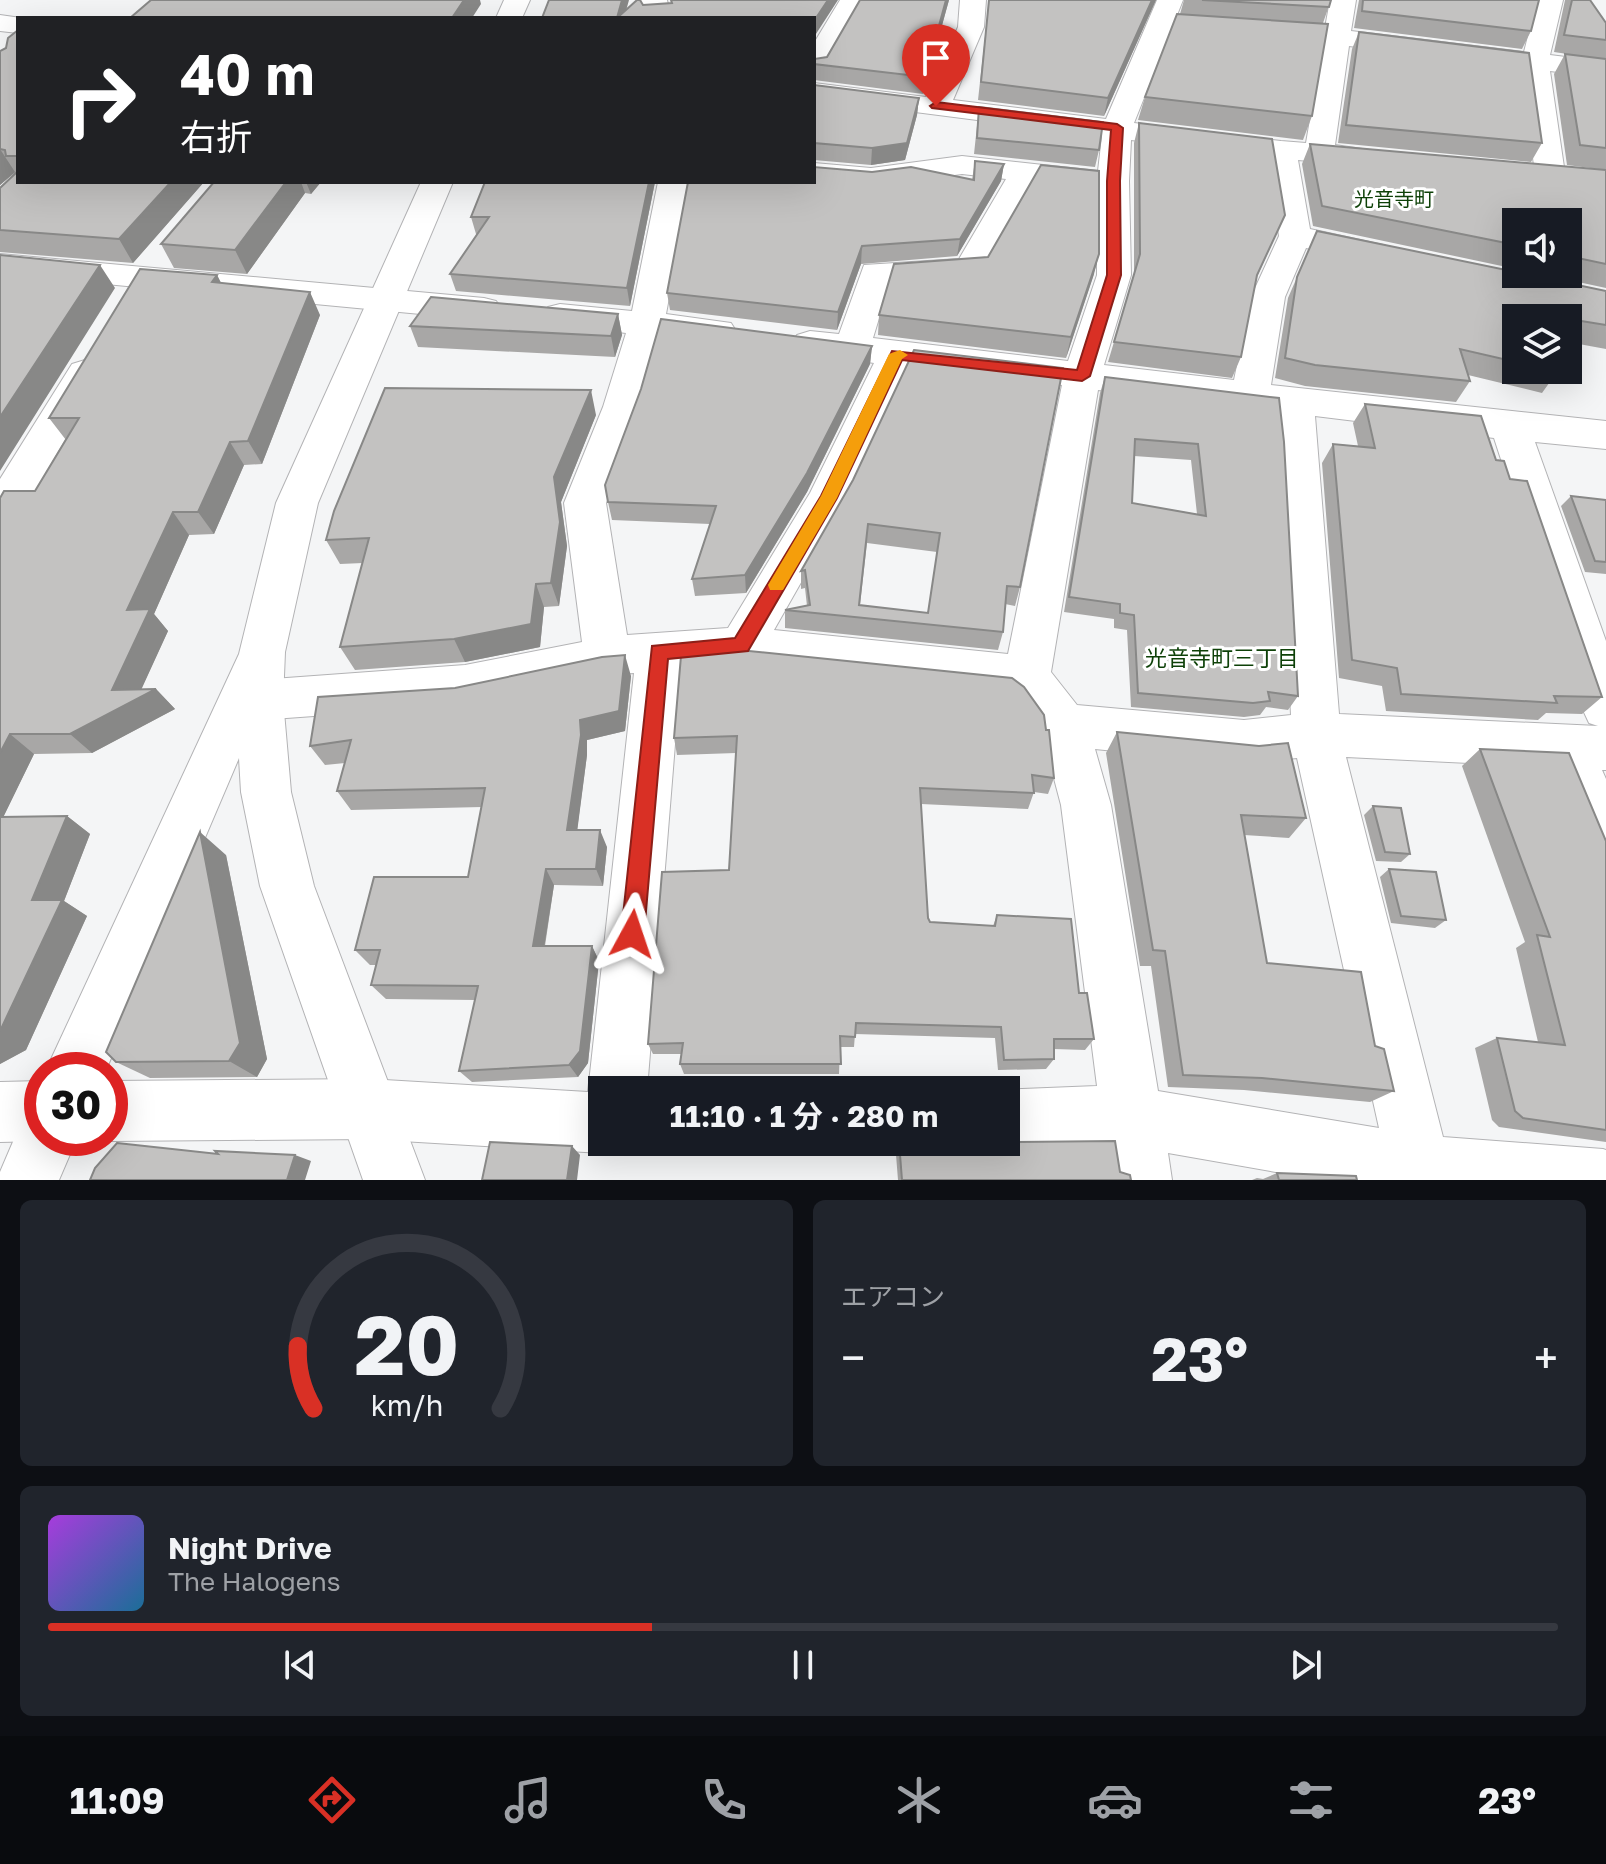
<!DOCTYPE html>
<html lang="ja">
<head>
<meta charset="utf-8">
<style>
  :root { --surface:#171b24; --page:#20242c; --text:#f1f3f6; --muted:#9ea1a6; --line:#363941; --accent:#d93025 }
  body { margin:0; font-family:"Golos Text","Noto Sans JP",sans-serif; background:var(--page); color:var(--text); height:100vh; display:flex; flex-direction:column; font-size:30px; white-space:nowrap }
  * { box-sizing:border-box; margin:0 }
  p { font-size:26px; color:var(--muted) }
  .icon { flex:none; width:44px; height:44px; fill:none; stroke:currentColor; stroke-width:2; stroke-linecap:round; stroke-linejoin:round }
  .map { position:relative; height:1180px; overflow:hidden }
  .sheet { display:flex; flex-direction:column; gap:20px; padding:20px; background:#0d0f14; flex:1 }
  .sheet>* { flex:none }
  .top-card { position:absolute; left:16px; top:16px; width:800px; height:168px; border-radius:0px; box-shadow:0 8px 32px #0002; background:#202124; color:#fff; overflow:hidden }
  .buttons { position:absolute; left:1502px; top:208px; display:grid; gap:16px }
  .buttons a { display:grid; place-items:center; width:80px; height:80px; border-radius:0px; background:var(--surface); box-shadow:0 8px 32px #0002; font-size:40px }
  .speed { position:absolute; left:24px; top:1052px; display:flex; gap:16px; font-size:40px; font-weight:700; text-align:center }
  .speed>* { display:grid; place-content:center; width:104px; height:104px; border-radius:50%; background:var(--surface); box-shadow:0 8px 32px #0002; line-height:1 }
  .speed .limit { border:12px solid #d22; background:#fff; color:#111 }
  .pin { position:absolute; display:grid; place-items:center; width:68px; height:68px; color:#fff; margin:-82px -34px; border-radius:50% 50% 50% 0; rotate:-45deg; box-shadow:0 0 8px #0007 }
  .pin .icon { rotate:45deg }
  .me { position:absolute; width:88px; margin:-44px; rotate:5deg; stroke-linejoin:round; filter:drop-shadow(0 0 6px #0008) }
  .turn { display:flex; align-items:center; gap:28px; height:168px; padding:0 32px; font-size:36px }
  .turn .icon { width:104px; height:104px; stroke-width:2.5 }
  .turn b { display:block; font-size:56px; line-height:68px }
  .big { font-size:60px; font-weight:700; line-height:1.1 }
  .sheet .tile { flex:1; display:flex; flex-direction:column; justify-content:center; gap:12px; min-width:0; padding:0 28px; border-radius:12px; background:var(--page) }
  .sheet .dial { align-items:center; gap:0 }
  .dial svg { height:208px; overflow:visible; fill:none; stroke:var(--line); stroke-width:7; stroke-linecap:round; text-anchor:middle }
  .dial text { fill:var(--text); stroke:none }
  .song { display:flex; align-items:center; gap:24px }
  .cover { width:96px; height:96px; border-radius:12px; background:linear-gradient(135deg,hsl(280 70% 55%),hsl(200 70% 35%)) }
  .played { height:8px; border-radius:4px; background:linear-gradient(90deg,var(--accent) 40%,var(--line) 40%) }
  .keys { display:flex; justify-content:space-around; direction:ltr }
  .heat { display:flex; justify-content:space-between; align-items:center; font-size:44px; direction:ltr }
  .sheet .tiles { flex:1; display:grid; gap:20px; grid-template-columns:1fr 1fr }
  .tile:last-child { grid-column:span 2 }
  .trip { position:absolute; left:588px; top:1076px; width:432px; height:80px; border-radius:0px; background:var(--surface); box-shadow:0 8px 32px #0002; font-weight:700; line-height:80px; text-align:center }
  .tabs { display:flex; height:128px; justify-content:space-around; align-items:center; background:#090b0e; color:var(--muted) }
  .tabs .icon { width:56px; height:56px }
  .tabs .current { color:var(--accent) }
  .tabs b { font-size:36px; color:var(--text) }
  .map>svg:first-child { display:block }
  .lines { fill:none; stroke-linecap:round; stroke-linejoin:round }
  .street-casing { stroke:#b3b3b5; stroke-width:2 }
  .secondary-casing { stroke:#b3b3b5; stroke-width:2 }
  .street { fill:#fff; fill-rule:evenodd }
  .secondary { fill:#fff; fill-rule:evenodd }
  .wall { fill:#a8a7a6; fill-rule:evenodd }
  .shaded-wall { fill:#888887 }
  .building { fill:#c3c2c1; stroke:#888887; stroke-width:2; fill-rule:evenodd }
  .route { fill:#d93025; stroke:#8d1f18; stroke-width:2 }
  .slow { fill:#f59e0b }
  .labels { text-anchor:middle; stroke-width:6; stroke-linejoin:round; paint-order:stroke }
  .far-quarter-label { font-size:20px; fill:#0e4108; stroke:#fff }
  .neighbourhood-label { font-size:22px; fill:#0e4108; stroke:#fff }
</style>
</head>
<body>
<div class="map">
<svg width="1606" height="1180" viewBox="0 0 1606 1180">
  <rect width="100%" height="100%" fill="#f4f5f6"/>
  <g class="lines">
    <defs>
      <path id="street" d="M641 0H667L671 18H645Z
        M840 0H866L824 72 814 74V43Z
        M960 0H986L984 27 953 100 1106 119 1157 0H1183L1134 123 1281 141 1306 143 1323 44 1258 39 1254 33 1258 27 1267 25 1325 28 1330 0H1356L1351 31 1524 52 1537 0H1563L1550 55 1606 62V78L1550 71 1565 174 1561 181 1550 183 1539 181 1535 174 1522 68 1349 46 1335 145 1376 151 1380 157 1376 163 1365 166 1298 160 1310 229 1383 245 1388 252 1383 259 1371 262 1306 248 1285 297 1271 385 1606 421V449L1535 442 1606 641V770H1602L1606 779V867L1588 859 1551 767 1346 757 1443 1137 1603 1149 1606 1150V1180H1321L1168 1153 1172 1180H1110L1105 1147 1006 1148 991 1142H1006V1090H1000L1097 1086 1061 805 1042 733 1014 694 741 665 681 670 647 1090H602V1142H625L624 1145 602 1153 368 1139 110 1141 102 1138H110V1081L368 1079 588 1092 634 673 607 675 465 705 259 720 242 714 235 700 242 686 259 680 465 665 582 642 564 503 603 407 626 333 548 323 542 315 548 307 560 304 632 311 658 182H690L666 314 731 323 736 331 731 339 718 343 661 337 641 407 606 503 627 635 728 628 810 493 874 363 797 351 792 343 797 335 810 331 839 334 864 265 959 259 1006 179 962 174 871 186 814 181V163L871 168 962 156 1098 171 1102 136 814 99V83L926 97 958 27ZM1131 140 1267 157 1279 236 1251 297 1234 380 1104 365 1131 275 1129 181ZM1035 182 1097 187V275L1068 361 873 338 890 282 982 276ZM909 367 1062 385 1008 654 774 630 849 498ZM1098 390 1276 411 1291 715 1244 720 1077 705 1051 672ZM1315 416 1494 438 1582 708 1589 723 1598 726 1339 714ZM1095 749 1244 764 1297 758 1379 1128 1158 1091 1111 805Z
        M0 254 484 298 496 301 502 309 496 317 484 320 0 274Z
        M85 360 98 364 104 373 15 525 0 530V479L72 364Z
        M42 1081V1138H50L42 1141 0 1142V1082Z"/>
      <path id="secondary" d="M504 0H530L522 18H496Z
        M0 15 21 18H18V33L0 31Z
        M421 182H453L318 503 285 652 283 700 291 792 314 886 425 1180H363L260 886 241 792 239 758 106 1070H46L239 654 276 503Z
        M42 1109V1138H77L59 1180H0V1172L24 1116Z"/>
    </defs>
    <use href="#street" class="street-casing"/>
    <use href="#secondary" class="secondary-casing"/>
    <use href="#street" class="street"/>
    <use href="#secondary" class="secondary"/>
  </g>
  <path class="wall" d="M860 0H949L923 94 814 80V59L827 57Z
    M989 0H1156L1104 116 978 100Z
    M1184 0H1331L1323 23 1312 116 1303 140 1138 120 1145 97 1180 14Z
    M1359 0H1539L1531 31 1522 49 1354 28Z
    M1565 0H1590L1606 23V170L1567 165 1554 74 1565 54 1601 59 1554 52Z
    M18 30V182H204L133 263 0 252V188L16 172 0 185V51L6 48Z
    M1359 32 1542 143 1531 162 1338 143 1352 49Z
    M814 85 919 98 917 115 905 160 871 165 814 160Z
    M979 107 1099 150 1095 167 974 154Z
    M1139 123 1285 215 1256 279 1241 357 1232 378 1108 362 1134 275V143Z
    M1310 144 1606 170V288L1541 274H1568V222H1516V269L1313 226 1302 164Z
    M975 161 1004 164 1001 181 957 256 861 264 837 330 670 310 667 293 972 180Z
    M214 182H321L311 194 305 193 247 274 174 268 161 244Z
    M485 182H655L630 306 456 291 450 274 477 234H476L471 217Z
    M1317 231 1606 291V349L1568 342V318H1516V370H1557V372L1542 393 1468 375 1470 381 1456 402 1305 386 1275 378 1288 298Z
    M1094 274 1066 358 878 335 879 315Z
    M217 275 221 283 320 315 262 464 244 465 214 534 189 535 154 614 168 631 141 689H156L175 709 92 753 34 754 3 817 67 816 90 834 64 901 87 916 26 1050 0 1064V498L35 491 66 440 49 418Z
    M618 314 622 335 615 357 418 347 410 326Z
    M872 346 870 364 807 492 746 593 695 596 692 579 710 524 612 520 608 502Z
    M914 350 1020 587 1015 606 1005 604 1003 632 998 650 785 628V610L807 606 805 588 801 589V571L853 480ZM867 543 937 552 928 613 860 605Z
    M1105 377 1279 398 1298 696 1288 710 1266 707 1260 715 1244 717 1131 707 1127 630 1114 628V619L1064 612 1100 393ZM1134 456 1191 460 1197 514 1132 503Z
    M1365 404 1496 460 1510 479 1602 697 1582 714 1546 713 1538 720 1386 711 1382 686 1339 678 1322 463 1333 444 1358 446 1353 423Z
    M596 415 561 502 567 546 559 606 544 607 540 647 465 662 355 670 340 647 363 563 340 564 326 540Z
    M1571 496 1606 500V574L1585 572 1561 506Z
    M681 656 1054 778 1048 794 1034 792 1028 809 921 804 928 918 930 922 993 926 997 915 1079 993 1094 1039 1085 1050 1054 1049V1059L1046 1069 998 1070 995 1038 855 1034 854 1047H840L839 1074H684L680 1064 682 1054H653L648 1044 729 870 736 753 677 755 674 738Z
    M631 676 625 731 587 740V755L577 830 607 847 603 886 554 885 545 946H592L599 961 588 1063 578 1077 472 1082 459 1071 475 1000 386 999 371 985 376 965H370L355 950 468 877 482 807 351 810 337 791 345 763 325 765 310 746Z
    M1117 732 1306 818 1289 838 1244 835 1267 963 1375 1046 1394 1091 1370 1102 1244 1090 1168 1087 1151 966H1140L1106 753Z
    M1480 749 1606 841V1142L1499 1127 1492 1120 1475 1048 1497 1038 1538 1042 1516 948 1525 942 1462 766Z
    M1373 806 1410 854 1401 862 1376 861 1364 815Z
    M226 855 267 1059 257 1077 150 1078 116 1062Z
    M1389 869 1446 920 1435 928 1391 923 1380 877Z
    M895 1142H1014L1120 1172 1131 1180H898Z
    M1277 1173 1357 1180H1252L1257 1178 1263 1179Z"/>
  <path class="shaded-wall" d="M464 0H480L481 4 472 18H452Z
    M622 0H629L624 18H617Z
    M828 0H838L814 37V21Z
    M946 0H949L923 94 925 77Z
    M1152 0H1156L1104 116 1108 98Z
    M919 98 917 115 905 160 871 165 872 148Z
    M0 149 15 172 0 185Z
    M1004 164 1001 181 957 256 960 239Z
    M171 182H204L133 263 119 239Z
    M286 182H301L305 193 247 274 235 250Z
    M306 182H321L311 194Z
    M649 182H655L630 306 627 288Z
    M862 246 861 264 837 330 838 312Z
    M1099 254 1094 274 1066 358 1071 337Z
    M100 265 115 288 0 471V417Z
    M217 275 229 299 212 282Z
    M310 292 320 315 262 464 248 441Z
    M618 314 622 335 615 357 611 336Z
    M872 346 870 364 807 492 746 593 745 575Z
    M591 390 596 415 561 502 567 546 559 606 551 583 554 477Z
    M230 442 244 465 214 534 198 512Z
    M173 512 189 535 154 614 168 631 137 699 156 689 175 709 92 753 70 734 112 690 127 610Z
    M536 584 544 607 540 647 465 662 454 639Z
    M625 655 631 676 625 731 587 740V755L575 848 567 830 580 720Z
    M10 734 34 754 0 824V753Z
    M67 816 90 834 64 901 87 916 26 1050 0 1064V1031L32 900Z
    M600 830 607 847 603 886 596 869Z
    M200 832 226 855 267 1059 257 1077 229 1061Z
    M546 869 554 885 542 961 533 946Z
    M592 946 599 961 588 1063 578 1077 569 1065Z
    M572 1146 580 1155 577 1180H567Z
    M295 1155 311 1161 305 1180H287Z"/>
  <path class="building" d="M151 0H464L452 18H130Z
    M549 0H622L617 18H542Z
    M637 0H640L643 5 672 3 671 0H828L814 21V18H617Z
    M860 0H946L925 77 814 64V59L827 57Z
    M989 0H1152L1108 98 981 82Z
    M1202 0H1331L1329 7Z
    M1363 0H1539L1531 31 1362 11Z
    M1572 0H1590L1606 23V40L1564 35Z
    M1177 14 1328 24 1312 116 1145 97Z
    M18 30V156H6L5 150 0 149V51L6 48 8 38Z
    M1359 32 1529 53 1542 143 1346 125Z
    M1565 54 1606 59V148L1580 145Z
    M814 85 919 98 907 143 872 148 814 143Z
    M979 107 1103 122 1099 150 977 138Z
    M1139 123 1272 139 1285 215 1257 275 1241 357 1114 342 1140 254Z
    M1310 144 1606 170V264L1568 256V222H1516V245L1322 206Z
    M975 161 1004 164 960 239 862 246 838 312 667 293 688 182H814V167L872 172 911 167 974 180Z
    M1041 165 1099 171V254L1071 337 879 315 894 264 988 257Z
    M18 171V182H171L119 239 0 230V188Z
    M214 182H286L235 250 161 244Z
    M485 182H649L627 288 450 274 489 217H471Z
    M1317 231 1516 272V274H1525L1606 291V325L1550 316V318H1516V362L1460 349 1470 381 1315 365 1285 358 1297 277Z
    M0 255 100 265 0 417Z
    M140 269 217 275 212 282 310 292 248 441 230 442 198 512H173L127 610 150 609 112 690 156 689 70 734H10L0 753V498L4 491H35L79 418H49Z
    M431 297 618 314 611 336 410 326Z
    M661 319 872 346 807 473 745 575 692 579 716 506 608 502 605 485 641 389Z
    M914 350 1063 368 1020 587 1007 586 1003 632 785 610 810 605 805 570 801 571 853 480ZM868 524 940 533 928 613 859 605Z
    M1105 377 1279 398 1284 442 1298 696 1268 692 1270 701 1253 703 1138 693 1134 615 1120 613V604L1069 597ZM1135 439 1198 444 1206 516 1132 503Z
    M385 388 591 390 554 477 560 522 551 583 536 584 531 624 454 639 340 647 369 538 326 540 334 511Z
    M1365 404 1481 416 1496 460 1504 461 1510 479 1527 481 1602 697 1554 696 1557 703 1401 694 1397 668 1352 660 1333 444 1375 448Z
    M1571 496 1606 500V562L1595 561Z
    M739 650 1012 678 1024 687 1044 715 1046 730H1049L1054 778 1032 775 1034 793 920 788 928 918 930 922 995 926 997 915 1071 919 1079 993H1087L1094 1039H1054V1059L1004 1060 1001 1027 856 1023 855 1037 840 1036 841 1064H680L683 1043 648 1044 662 872 729 870 737 736 674 738 681 656Z
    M625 655 619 711 580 720 581 735 567 830H600L596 869H546L533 946H592L580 1051 569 1065 459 1071 478 986 371 985 380 950H355L374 877H468L485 788 337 791 351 740 310 746 318 697 455 688 602 657Z
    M1117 732 1259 746 1288 743 1306 818 1241 815 1267 963 1361 972 1375 1046 1384 1049 1394 1091 1262 1078 1183 1075 1165 951 1153 950Z
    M1480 749 1569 753 1606 841V1130L1523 1118 1515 1111 1497 1038 1565 1045 1537 935 1550 937Z
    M1373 806 1401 808 1410 854 1385 852Z
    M67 816 32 900H62L0 1031V817Z
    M200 832 240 1043 229 1061 116 1062 106 1052Z
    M1389 869 1436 872 1446 920 1401 916Z
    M1006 1138 1014 1142 1115 1141 1120 1172 1130 1175 1131 1180H902L899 1142H1006Z
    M490 1142 572 1146 567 1180H482Z
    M117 1143 218 1154 215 1151 295 1155 287 1180H90L95 1168Z
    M1277 1173 1356 1176 1357 1180H1279Z"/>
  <path class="route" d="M936 102 1117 124 1123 128 1120 181 1121 275 1090 376 1082 381 902 360 837 498 748 651 668 659 644 934 640 942 632 945 624 942 621 934 652 646 735 638 821 496 892 351 1077 370 1107 275V181L1111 130 932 108 930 106Z"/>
  <path class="slow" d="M900 350 908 355 902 359 837 498 783 590H770L768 585 821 496 889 354Z"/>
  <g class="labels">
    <g class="far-quarter-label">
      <text x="1394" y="206">光音寺町</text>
    </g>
    <g class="neighbourhood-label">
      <text x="1222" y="666">光音寺町三丁目</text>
    </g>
  </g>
</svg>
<div class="buttons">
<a><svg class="icon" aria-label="sound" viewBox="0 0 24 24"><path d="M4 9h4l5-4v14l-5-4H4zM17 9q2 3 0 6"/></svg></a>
<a><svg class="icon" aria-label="layers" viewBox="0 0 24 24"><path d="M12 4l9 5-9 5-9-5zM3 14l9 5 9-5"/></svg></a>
</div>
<div class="speed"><div class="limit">30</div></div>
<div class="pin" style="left:936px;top:106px;background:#d93025"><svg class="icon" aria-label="arrive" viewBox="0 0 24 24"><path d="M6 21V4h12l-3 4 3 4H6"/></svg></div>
<svg class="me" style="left:632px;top:934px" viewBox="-20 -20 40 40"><path d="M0-17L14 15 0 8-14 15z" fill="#d93025" stroke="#fff" stroke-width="4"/></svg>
<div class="trip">11:10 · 1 分 · 280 m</div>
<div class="top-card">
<div class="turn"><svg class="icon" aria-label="right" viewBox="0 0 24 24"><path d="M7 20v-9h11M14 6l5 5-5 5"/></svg><div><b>40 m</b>右折</div></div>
</div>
</div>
<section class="sheet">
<div class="tiles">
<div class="tile dial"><svg viewBox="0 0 100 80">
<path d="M14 69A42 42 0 1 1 86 69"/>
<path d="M14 69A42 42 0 0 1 8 45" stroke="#d93025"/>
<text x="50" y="56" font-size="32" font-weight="700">20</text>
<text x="50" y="72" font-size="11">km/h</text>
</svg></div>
<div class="tile"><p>エアコン</p>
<div class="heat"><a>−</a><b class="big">23°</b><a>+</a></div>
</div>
<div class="tile">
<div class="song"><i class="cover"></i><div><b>Night Drive</b><p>The Halogens</p></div></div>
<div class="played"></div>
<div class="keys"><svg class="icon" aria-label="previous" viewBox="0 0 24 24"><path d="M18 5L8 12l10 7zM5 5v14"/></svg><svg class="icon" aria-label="pause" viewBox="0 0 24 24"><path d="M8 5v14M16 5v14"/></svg><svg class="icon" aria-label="next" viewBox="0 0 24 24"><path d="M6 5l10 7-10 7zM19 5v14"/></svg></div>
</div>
</div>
</section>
<nav class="tabs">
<b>11:09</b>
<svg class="icon current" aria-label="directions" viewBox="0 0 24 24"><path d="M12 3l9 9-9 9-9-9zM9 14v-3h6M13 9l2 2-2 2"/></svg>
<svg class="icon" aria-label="music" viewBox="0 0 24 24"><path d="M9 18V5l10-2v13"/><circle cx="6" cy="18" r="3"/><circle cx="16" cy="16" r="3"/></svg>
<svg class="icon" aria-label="phone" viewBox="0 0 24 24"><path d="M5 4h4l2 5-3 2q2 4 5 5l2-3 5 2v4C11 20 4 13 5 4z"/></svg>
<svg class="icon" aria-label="climate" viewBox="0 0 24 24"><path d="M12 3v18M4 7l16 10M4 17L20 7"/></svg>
<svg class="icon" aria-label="car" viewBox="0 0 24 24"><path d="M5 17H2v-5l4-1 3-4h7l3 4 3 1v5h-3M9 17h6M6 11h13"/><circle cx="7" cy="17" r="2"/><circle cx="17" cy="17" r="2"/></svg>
<svg class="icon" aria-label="filters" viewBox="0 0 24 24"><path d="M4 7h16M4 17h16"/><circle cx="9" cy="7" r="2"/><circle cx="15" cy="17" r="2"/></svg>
<b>23°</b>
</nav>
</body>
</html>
